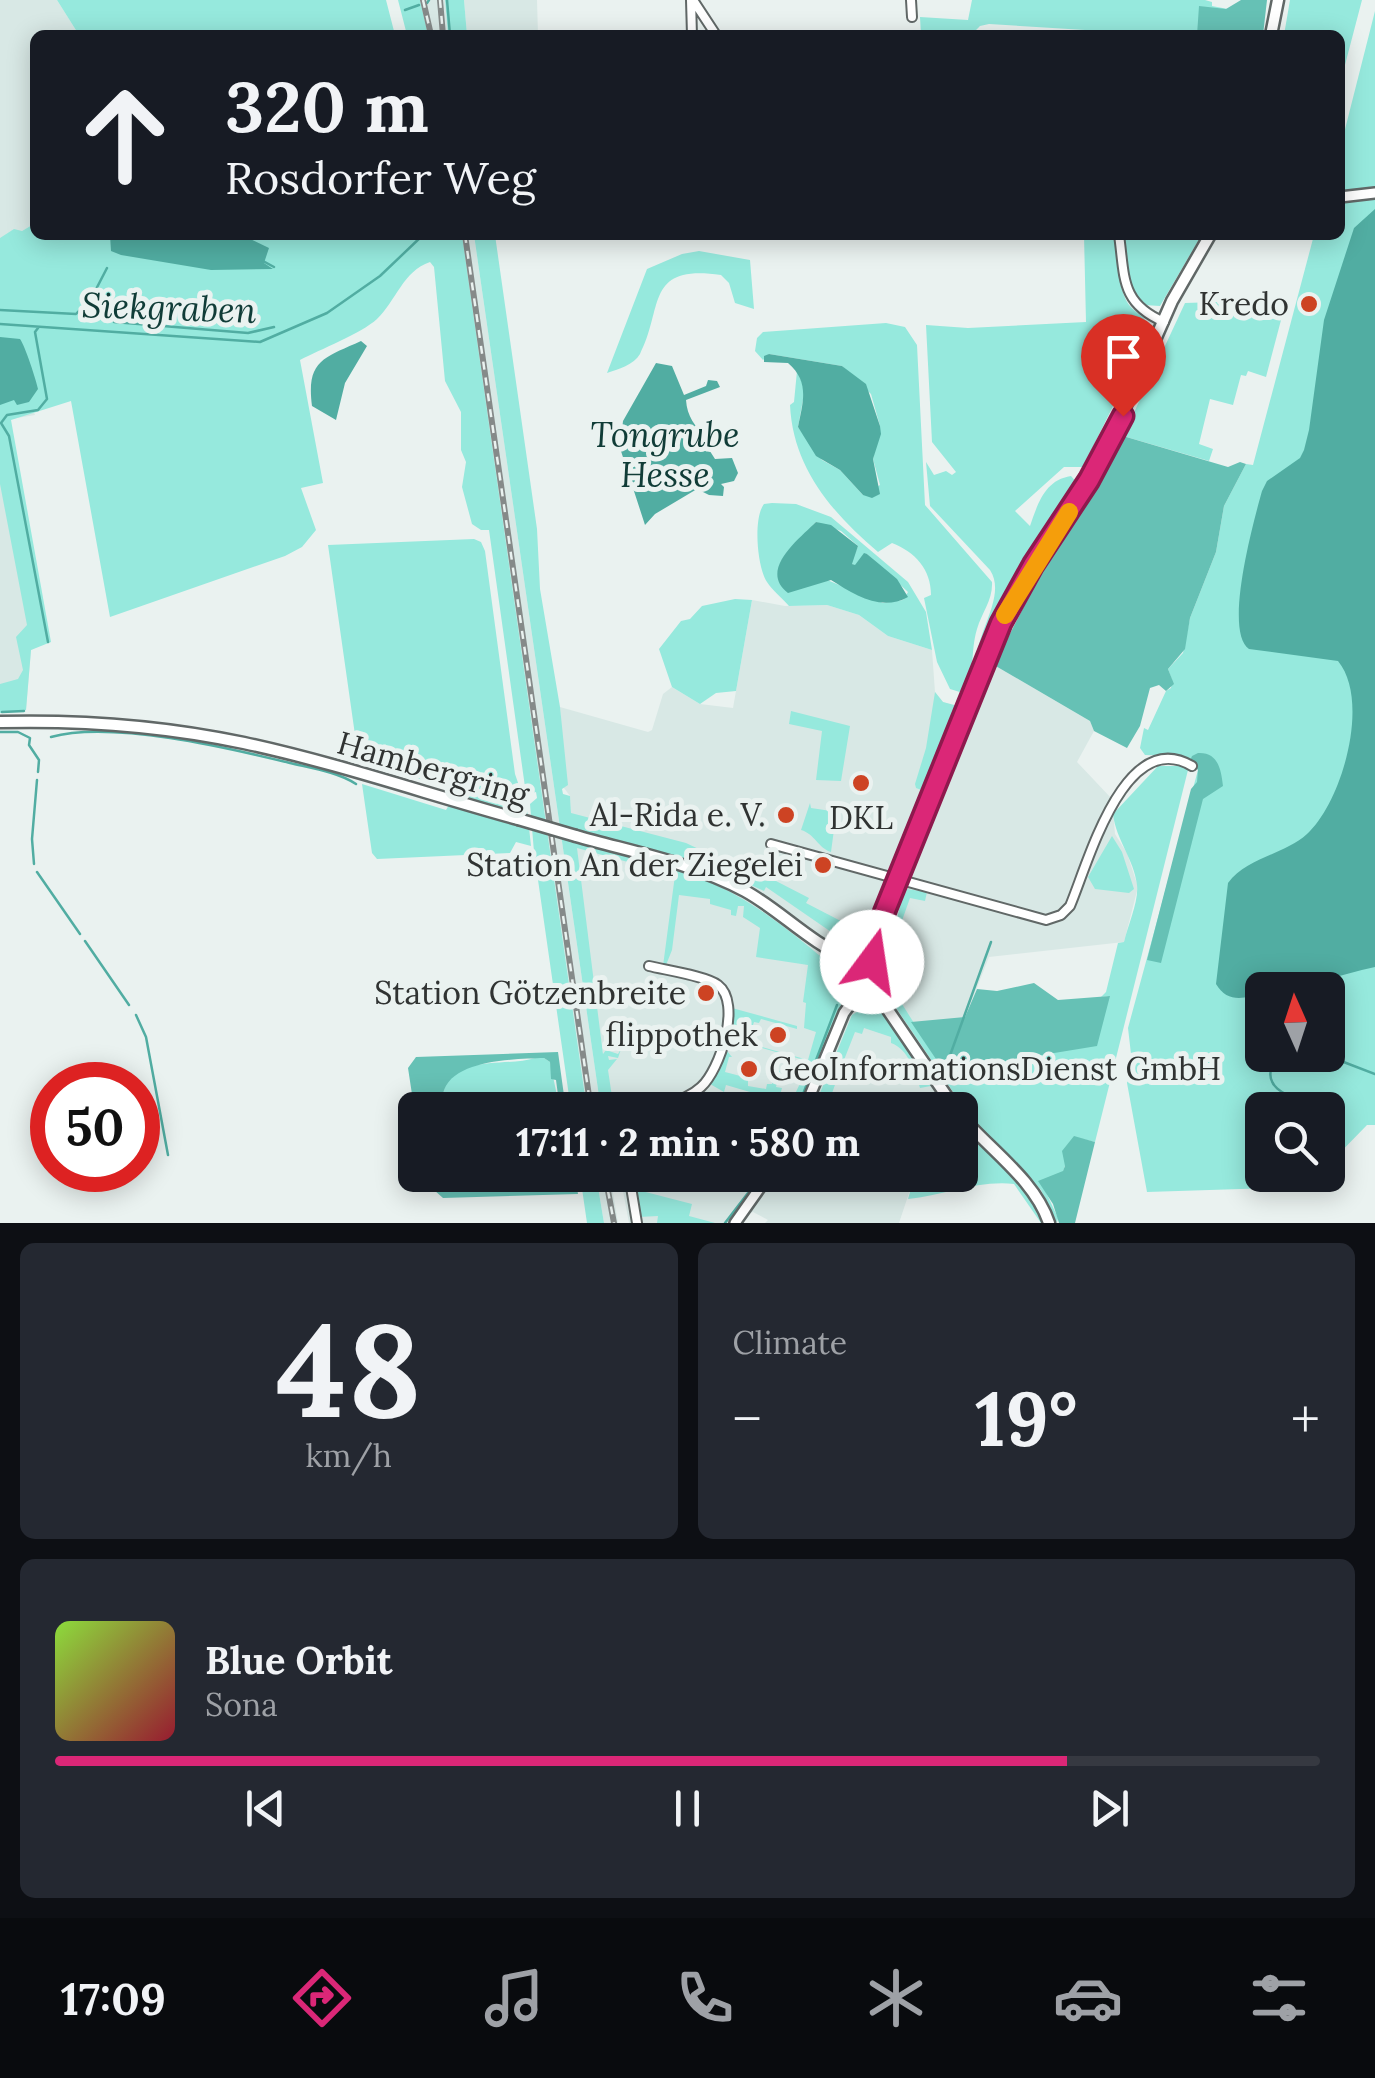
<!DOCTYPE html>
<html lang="en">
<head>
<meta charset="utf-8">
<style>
  :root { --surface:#171b24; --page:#242831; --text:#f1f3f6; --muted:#9ea1a6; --line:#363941; --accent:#db2777 }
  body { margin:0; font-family:Lora,serif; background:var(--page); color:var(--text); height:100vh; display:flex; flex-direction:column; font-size:38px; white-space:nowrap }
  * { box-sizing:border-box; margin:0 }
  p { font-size:32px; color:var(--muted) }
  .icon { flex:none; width:55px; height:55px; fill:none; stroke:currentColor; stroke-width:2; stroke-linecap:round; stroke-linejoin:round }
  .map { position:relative; height:1223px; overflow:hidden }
  .drawer { display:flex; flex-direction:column; gap:20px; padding:20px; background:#0d0f14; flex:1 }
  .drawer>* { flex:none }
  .top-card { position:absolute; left:30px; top:30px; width:1315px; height:210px; border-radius:15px; box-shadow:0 5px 25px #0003; background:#171b24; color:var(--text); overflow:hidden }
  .needle { width:65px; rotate:357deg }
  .fabs { position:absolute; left:1245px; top:972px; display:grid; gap:20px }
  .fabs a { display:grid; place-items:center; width:100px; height:100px; border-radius:15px; background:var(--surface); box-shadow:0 5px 25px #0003; font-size:50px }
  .speed { position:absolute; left:30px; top:1062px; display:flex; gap:20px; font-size:50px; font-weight:700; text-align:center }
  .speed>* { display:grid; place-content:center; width:130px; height:130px; border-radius:50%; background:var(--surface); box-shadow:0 5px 25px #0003; line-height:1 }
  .speed .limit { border:15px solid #d22; background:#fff; color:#111 }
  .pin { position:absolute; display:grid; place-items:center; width:85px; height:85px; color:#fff; margin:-102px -42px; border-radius:50% 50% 50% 0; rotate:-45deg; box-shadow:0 0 10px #0007 }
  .pin .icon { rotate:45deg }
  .me { position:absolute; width:110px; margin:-55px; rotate:14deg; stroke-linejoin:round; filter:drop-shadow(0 0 8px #0008) }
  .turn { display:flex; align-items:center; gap:35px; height:210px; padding:0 30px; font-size:45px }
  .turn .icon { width:130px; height:130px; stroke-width:2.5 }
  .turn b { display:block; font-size:70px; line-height:85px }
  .big { font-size:75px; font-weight:700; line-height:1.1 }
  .drawer .widget { flex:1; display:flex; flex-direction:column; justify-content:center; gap:15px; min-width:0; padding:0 35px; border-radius:15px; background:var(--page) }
  .drawer .dial { align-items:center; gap:0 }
  .dial b { font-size:130px; line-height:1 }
  .song { display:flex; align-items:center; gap:30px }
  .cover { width:120px; height:120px; border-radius:15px; background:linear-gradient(135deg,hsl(90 70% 55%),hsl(350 70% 35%)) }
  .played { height:10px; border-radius:5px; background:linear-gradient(90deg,var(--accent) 80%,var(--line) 80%) }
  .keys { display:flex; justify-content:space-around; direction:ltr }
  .heat { display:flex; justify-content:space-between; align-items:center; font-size:55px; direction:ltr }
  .drawer .tiles { flex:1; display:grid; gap:20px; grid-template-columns:1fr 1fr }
  .widget:last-child { grid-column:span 2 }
  .trip { position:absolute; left:398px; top:1092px; width:580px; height:100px; border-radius:15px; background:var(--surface); box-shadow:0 5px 25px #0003; font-weight:700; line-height:100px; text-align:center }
  .dock { display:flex; height:160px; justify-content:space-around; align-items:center; background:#090b0e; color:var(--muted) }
  .dock .icon { width:70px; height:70px }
  .dock .selected { color:var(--accent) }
  .dock b { font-size:45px; color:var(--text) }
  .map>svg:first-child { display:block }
  .built { fill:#d8e8e5 }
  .green { fill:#96e9dd; fill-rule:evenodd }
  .forest { fill:#66c1b5 }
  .water { fill:#51ada2 }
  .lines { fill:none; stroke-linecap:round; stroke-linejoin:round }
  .stream { stroke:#51ada2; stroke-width:2.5 }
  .minor-casing { stroke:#616867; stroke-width:12 }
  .tertiary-casing { stroke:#616867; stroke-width:14 }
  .secondary-casing { stroke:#616867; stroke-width:15 }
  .minor { stroke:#fff; stroke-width:8 }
  .tertiary { stroke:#fff; stroke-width:9 }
  .secondary { stroke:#fff; stroke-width:10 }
  .rail-casing { stroke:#858a89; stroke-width:6 }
  .rail { stroke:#eaf2f0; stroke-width:2.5; stroke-dasharray:8; stroke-linecap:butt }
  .secondary-bridge-casing { stroke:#616867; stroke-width:15; stroke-linecap:butt }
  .secondary-bridge { stroke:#fff; stroke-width:10 }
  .route-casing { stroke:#8e194d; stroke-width:25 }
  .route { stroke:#db2777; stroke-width:18 }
  .slow { stroke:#f59e0b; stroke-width:18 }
  .poi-dot { fill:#cd4323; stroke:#eaf2f0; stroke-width:4 }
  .labels { text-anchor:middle; stroke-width:10; stroke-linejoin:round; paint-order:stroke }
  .poi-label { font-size:32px; fill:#303332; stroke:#eaf2f0; text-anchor:end }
  .street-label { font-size:32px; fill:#303332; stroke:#eaf2f0 }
  .water-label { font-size:35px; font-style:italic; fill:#103c37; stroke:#eaf2f0 }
</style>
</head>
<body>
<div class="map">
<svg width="1375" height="1223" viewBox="0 0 1375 1223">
  <rect width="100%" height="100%" fill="#eaf2f0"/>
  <path class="built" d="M0 0H57L79 35H35V223L0 245Z
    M420 0H445L448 35H428Z
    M464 0H537L538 35H467Z
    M462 235H474L601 1110H587Z
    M0 327 35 415 11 419 10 426 45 643 31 650 26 710 0 713Z
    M752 600 785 606 827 605 859 615 888 636 932 650 935 692 943 702 961 708 976 664 994 665 1090 721 1094 731 1077 762 1112 799 1115 834 1127 853 1138 887 1124 942 989 957 944 1071 939 1095 926 1102 925 1110H612L589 963 576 842 572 841 570 796 564 788 560 707 648 732 652 730 663 694 672 687 700 704 733 708Z
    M596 1175H610L618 1223H604Z
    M620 1175H915L899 1223H765L768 1220 753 1212 728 1223H629Z"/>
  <path class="green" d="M57 0H386L395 35H79Z
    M398 0H420L428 35H407Z
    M445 0H464L467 35H448Z
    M972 0H1205L1212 2V6L1259 15 1263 35H1094L1085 30 989 24 980 26 971 35H921L920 17 968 20Z
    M1290 0H1362L1340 84V35H1284Z
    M1375 11V190L1340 194V149Z
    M1375 197V1125H1367L1328 1165V1110H1262V1175H1317L1305 1187 1147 1192 1127 1083 1131 1054 1128 1028 1198 770 1196 764 1173 756 1145 755 1140 748 1144 728 1148 730 1166 691 1171 688 1172 680 1168 669 1183 653 1190 618 1216 552 1224 506 1246 464 1253 465 1314 235H1340V201ZM1262 990H1328V1055H1262Z
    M35 215V235H462L587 1110H571L534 852 530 804 537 798 536 792 529 794 525 787 489 530H481L472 524 462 487 466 462 461 450V412L445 381 434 267 430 262C403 271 396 301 377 319 362 333 319 350 300 360L323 483 301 488 316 530 302 547 285 556 110 617 71 401 11 420 51 642 31 650 26 710 0 713V684L18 679 23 670 16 637 27 625 0 484V238L14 229 22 231 32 225Z
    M474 235H495L537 529 540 589 560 707 568 785 562 789 563 794 570 796 571 813 686 843 766 881H776L809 898 806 903 862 932 850 945 766 887 764 891 716 869 572 828 573 841C617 854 666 863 709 882 752 900 790 931 826 961L832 963 841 1005 799 1110H746L750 1092 726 1085 724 1092 710 1084 727 1051 732 1057H729L725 1072 748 1078V1086L766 1089 767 1084H772L775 1070 780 1071 776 1087 782 1088 780 1095 793 1098 807 1069 802 1064 804 1060 734 1040 728 1044V1039H734L808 1060 816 1032 804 1028 806 1003 803 1002 808 965 756 957 760 928 743 917 744 906H738L736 916 731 915V910L710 904V899L679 895 672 950 666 965 688 971 663 966 675 875 577 848 603 1054 606 1050 618 1054 621 1049 618 1058 608 1056 609 1060 617 1059 608 1070 614 1110H601Z
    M1084 235H1115C1118 255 1117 282 1126 300 1133 314 1148 315 1150 331L1083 467H1064L1015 511 1030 526C1038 503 1045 480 1071 476L1078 484 1010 589 976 664C976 631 1007 596 990 570L930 506 926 462 934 475 946 471 952 475 956 472 932 442 926 325 968 328 1086 322Z
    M1122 235 1201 236 1160 306 1144 305 1132 291 1128 279Z
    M699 251 750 260 754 309 735 303 729 283 721 275C644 264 664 308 640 354 634 365 618 369 607 373L647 269 682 254Z
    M1280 300 1291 301 1290 306 1285 305 1266 377 1248 371 1246 376 1241 375 1233 405 1210 399 1199 444 1213 449 1209 461 1123 436 1185 303Z
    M886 323 905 327 917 345 925 505 992 582C993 600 982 612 977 629 970 652 976 672 963 693L950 689 937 662 924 598 931 595C931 569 915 552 892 543L878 552C832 513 793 468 790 405L794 402 797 371 805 389 798 427 822 460 840 470 863 495 880 485 873 459 880 426 871 394 842 366 769 354 763 360 755 351 757 338 763 332Z
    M772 503 796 504 831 517 908 582 926 612 932 650 888 636 859 615 827 605 789 606C782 598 772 590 767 582 757 567 753 518 764 504ZM816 522 841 531 858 546 851 563 855 566 864 554H867L908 592 903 600 883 603 781 561Z
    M474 539 481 542 485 551 515 774 527 809 531 846 516 842 510 853 377 859 372 853 362 784 446 810 449 805 523 827V814L446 792 447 786 359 763 328 545Z
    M735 599 752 600 736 691 716 693 700 704 672 687 659 649 681 621 690 619 702 606Z
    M935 692 943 702 958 706 961 714 929 778 927 792 916 788 915 784 926 748Z
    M791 711 850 726 841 781 816 780 822 731 789 724Z
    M1158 766H1189L1095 1142 1074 1137 1063 1172 1044 1188 1058 1218 1057 1223 1041 1190 968 1114 890 999 883 950 896 924 901 901 907 889 927 892 925 901 910 898 893 946 897 996 944 1071 1109 996 1101 997 1106 992 1118 943 1124 942C1128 925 1139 901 1137 885 1134 859 1116 840 1113 814Z
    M810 803 811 808 831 811 832 806 837 807 831 852C818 848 815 834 801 830Z
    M1112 836 1122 852 1134 889 1129 893 1095 889 1088 877Z
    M732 1008 797 1026V1029L761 1019 759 1023 754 1022 750 1034 754 1037 730 1032Z
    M879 1008 898 1030 931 1081V1086L920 1088C916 1072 908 1049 891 1043V1037L864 1028 862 1034 855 1032 844 1060 849 1062 841 1068 826 1110H813L852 1015 860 1010Z
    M535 1058H544L550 1062 560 1110H445L455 1105 443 1093C451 1054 508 1067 535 1058Z
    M960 1120 1024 1187 1046 1223H1041L1014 1184C977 1180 943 1196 908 1199L915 1175H960Z
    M580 1175H596L604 1223H587Z
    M634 1189 692 1204 689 1216 715 1223H657L658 1216 639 1217Z"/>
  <path class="forest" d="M1241 0H1267L1263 35H1197L1199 6 1226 9Z
    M1123 436 1228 467 1240 462 1246 464 1224 506 1216 552 1190 618 1185 649 1168 669 1174 684 1166 691 1159 685 1150 688 1140 726 1127 748 1094 731 1090 721 994 665 1040 575 1094 492Z
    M1198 753C1218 752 1221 769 1223 786L1203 799 1161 963 1147 960 1191 789 1197 782 1198 770 1190 761 1192 756Z
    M1034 983 1058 1000 1110 996 1097 1046 944 1071 911 1022 965 1017 977 989 997 991Z
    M558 1052 566 1110H560L556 1080 551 1079 550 1062 544 1058C516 1059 450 1059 443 1094L451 1096 456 1105 445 1110H415V1114L408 1068 416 1057Z
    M1074 1136 1095 1142 1075 1223H1059L1053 1204 1038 1181 1063 1171 1065 1166 1062 1151Z
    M424 1175C449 1175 481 1170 506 1175 523 1179 548 1196 566 1183L567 1175H575L578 1194 443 1198 425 1182Z"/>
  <path class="water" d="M1375 209V967C1337 975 1301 990 1262 990V993C1244 999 1227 1003 1216 984L1228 883C1247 857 1284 855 1307 834 1342 802 1371 701 1338 661L1249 649C1223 631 1254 520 1262 491L1267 481 1300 458 1304 450 1309 430 1324 320 1354 228Z
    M110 235H242L269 248 264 263 273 269 211 270 121 255 111 251Z
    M0 337 20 339C25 346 36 379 38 389L29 402 17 405 14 400 0 405Z
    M361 341 367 346 345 383 336 420 312 406C306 360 324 358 361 341Z
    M769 354 842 366 866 384 880 426 881 434 873 459 880 494 872 498 863 495 840 470 816 456 798 427C803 402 810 382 788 363L764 362V356Z
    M656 363 672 366 684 395 706 386 708 380 717 381 720 387 686 400C687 416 695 427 706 437V445L715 459 732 458 738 473 734 481 721 484 724 487 723 496 709 495 697 489 655 514 645 525 620 448 623 421Z
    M816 522 831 525 858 546 852 564 855 565 864 553 867 554 897 579 908 597C881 612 855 595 831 580L788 593C758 570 799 539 816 522Z"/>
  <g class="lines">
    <path class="stream" d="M447 0 450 35
      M427 3 429 0
      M405 10 419 5
      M1134 235 1149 237
      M263 261 274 267
      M0 310 76 314 92 297 107 268
      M114 322 248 333 274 327
      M0 324 260 342 327 313 380 276 423 235
      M38 328 35 332 47 399 38 410 7 415 1 423 9 436 48 642
      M2 712 24 711
      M0 732H18L30 738 29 745 39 760 38 772
      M51 737C111 720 229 748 290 763 311 768 338 772 356 784
      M1082 862 1088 850
      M34 864 32 839 37 780
      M37 872 80 934
      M878 911 880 905
      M85 941 129 1005
      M136 1015 146 1037 168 1155
      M1253 1017 1262 1042
      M1273 1055 1294 1062 1341 1061 1375 1074
      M1272 1066C1264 1087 1286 1095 1303 1102
      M944 1072 991 942
      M797 1110 837 1005
      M759 1176 760 1175
      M725 1223 748 1193"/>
    <defs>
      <path id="minor" d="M691 0 692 35
        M693 0 716 35
        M911 0 912 17
        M1119 235C1125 277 1120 303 1164 322
        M771 844 1046 920 1061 915 1070 906C1088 864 1124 726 1192 766
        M649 966C665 970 706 976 718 985 742 1003 720 1070 701 1087 687 1100 669 1102 652 1110
        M629 1175 637 1223"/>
      <path id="tertiary" d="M1340 197 1375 193
        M804 1110 844 1013 855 998
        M735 1223 769 1175"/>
      <path id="secondary" d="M1271 35 1278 0
        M0 722C82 720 164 726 244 743 337 763 427 794 518 819
        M576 836C632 852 693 863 745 891 780 910 811 944 848 958
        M837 977a21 21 0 1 1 42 0a21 21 0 1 1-42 0Z
        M873 961 876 935 1001 623 1024 580 1109 444 1172 301 1210 235
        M877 988 888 1010 956 1110
        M960 1115C989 1149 1035 1180 1049 1223"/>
    </defs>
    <use href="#minor" class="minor-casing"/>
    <use href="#tertiary" class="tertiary-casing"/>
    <use href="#secondary" class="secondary-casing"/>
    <use href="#minor" class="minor"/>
    <use href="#tertiary" class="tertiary"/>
    <use href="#secondary" class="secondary"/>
    <defs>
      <path id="rail" d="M423 0 431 35
        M440 0 443 35
        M465 235 591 1110
        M605 1175 614 1223"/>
    </defs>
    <use href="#rail" class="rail-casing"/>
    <use href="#rail" class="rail"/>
    <defs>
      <path id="secondary-bridge" d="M518 819 576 836"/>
    </defs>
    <use href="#secondary-bridge" class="secondary-bridge-casing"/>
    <use href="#secondary-bridge" class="secondary-bridge"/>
  </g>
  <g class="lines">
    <defs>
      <path id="route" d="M872 962 876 936 884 913 1001 623 1033 565 1089 480 1123 416"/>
    </defs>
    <use href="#route" class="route-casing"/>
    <use href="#route" class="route"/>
    <path class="slow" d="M1005 615 1069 512"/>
  </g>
  <g class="poi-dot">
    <circle cx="1309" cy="304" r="10"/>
    <circle cx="861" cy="783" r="10"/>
    <circle cx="786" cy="815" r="10"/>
    <circle cx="823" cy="865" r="10"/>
    <circle cx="706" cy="993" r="10"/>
    <circle cx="778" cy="1035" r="10"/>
    <circle cx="749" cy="1069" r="10"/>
  </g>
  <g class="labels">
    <g class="poi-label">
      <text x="1289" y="315">Kredo</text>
      <text x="766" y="826">Al-Rida e. V.</text>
      <text x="861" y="829" text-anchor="middle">DKL</text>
      <text x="803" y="876">Station An der Ziegelei</text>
      <text x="686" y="1004">Station Götzenbreite</text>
      <text x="758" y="1046">flippothek</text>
      <text x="769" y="1080" text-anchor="start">GeoInformationsDienst GmbH</text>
    </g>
    <g class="street-label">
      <text transform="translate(433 769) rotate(16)" y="11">Hambergring</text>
    </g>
    <g class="water-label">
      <text transform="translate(169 308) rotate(2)" y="12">Siekgraben</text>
      <text x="665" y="447">Tongrube<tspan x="665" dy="40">Hesse</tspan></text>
    </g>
  </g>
</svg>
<div class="fabs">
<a><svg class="needle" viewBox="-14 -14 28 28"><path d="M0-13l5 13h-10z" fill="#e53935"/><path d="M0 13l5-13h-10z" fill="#9ea1a6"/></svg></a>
<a><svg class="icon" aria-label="search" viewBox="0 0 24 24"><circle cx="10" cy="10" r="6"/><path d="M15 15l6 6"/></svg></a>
</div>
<div class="speed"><div class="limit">50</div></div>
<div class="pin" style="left:1123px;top:416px;background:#d93025"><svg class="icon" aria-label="arrive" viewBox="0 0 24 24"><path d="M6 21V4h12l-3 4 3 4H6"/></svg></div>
<svg class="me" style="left:872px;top:962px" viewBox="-20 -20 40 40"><circle r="19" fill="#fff"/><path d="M0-13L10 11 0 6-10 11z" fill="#db2777"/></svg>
<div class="trip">17:11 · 2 min · 580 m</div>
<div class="top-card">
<div class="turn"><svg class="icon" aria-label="ahead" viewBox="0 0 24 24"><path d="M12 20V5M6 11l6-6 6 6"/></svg><div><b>320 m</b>Rosdorfer Weg</div></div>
</div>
</div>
<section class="drawer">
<div class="tiles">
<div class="widget dial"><b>48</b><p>km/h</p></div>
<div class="widget"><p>Climate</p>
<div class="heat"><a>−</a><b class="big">19°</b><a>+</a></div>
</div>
<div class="widget">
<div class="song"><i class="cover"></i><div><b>Blue Orbit</b><p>Sona</p></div></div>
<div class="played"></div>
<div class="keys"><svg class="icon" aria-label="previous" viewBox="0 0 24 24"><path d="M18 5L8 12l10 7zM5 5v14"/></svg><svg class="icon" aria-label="pause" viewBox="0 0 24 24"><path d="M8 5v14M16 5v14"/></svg><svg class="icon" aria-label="next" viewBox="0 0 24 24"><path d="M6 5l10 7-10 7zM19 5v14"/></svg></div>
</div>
</div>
</section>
<nav class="dock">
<b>17:09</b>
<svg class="icon selected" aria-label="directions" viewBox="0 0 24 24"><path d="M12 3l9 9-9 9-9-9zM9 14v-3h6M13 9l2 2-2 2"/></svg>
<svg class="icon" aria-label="music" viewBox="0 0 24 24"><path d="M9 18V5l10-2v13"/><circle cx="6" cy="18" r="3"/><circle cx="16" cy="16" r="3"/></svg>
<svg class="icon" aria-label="phone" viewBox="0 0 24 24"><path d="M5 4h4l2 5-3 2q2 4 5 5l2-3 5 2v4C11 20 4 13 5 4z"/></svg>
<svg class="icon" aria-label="climate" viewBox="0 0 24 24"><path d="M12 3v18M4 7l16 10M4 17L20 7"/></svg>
<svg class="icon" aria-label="car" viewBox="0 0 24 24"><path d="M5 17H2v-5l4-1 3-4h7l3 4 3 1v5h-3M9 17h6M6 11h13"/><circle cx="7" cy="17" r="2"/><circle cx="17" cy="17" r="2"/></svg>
<svg class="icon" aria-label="filters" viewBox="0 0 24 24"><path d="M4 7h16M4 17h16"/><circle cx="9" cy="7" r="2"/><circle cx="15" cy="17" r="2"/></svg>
</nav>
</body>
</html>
